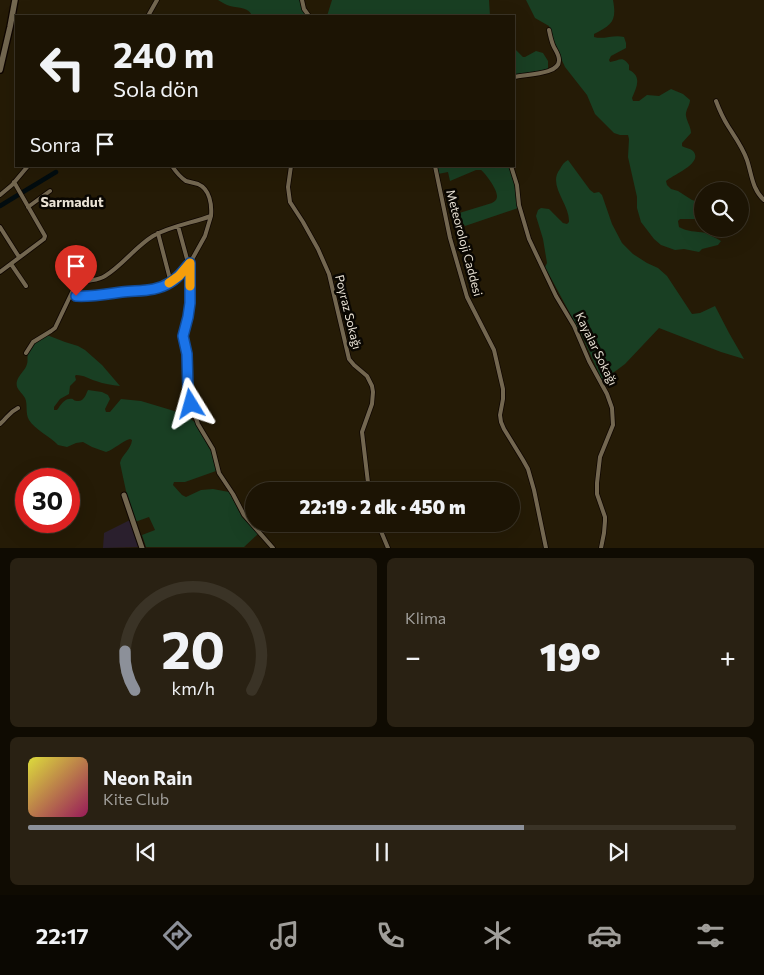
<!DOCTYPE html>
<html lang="tr">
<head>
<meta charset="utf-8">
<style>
  :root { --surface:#1c1404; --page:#292113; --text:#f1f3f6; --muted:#a09e9a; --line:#3a3326; --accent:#8c9099 }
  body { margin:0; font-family:Commissioner,sans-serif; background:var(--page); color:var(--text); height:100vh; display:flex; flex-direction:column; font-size:19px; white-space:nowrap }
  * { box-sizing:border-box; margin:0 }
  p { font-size:16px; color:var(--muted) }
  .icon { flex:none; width:28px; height:28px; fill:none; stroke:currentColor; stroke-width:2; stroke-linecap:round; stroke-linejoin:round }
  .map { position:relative; height:548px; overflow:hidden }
  .details { display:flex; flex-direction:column; gap:10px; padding:10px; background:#0f0b02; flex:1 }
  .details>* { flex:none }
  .hud { position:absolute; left:15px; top:15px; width:500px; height:152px; border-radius:0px; box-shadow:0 5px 20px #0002,0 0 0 1px var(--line); background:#1c1404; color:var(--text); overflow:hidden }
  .tools { position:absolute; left:694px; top:182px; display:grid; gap:10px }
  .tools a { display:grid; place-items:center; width:55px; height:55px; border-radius:50%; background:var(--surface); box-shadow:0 5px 20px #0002,0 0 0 1px var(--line); font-size:25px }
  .speed { position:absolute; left:15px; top:468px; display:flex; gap:10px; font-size:25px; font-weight:700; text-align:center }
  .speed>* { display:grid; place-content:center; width:65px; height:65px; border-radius:50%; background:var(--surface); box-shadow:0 5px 20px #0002,0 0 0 1px var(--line); line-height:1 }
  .speed .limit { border:8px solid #d22; background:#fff; color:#111 }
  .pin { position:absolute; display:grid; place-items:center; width:42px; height:42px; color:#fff; margin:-51px -21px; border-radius:50% 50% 50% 0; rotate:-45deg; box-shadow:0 0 5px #0007 }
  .pin .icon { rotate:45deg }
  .me { position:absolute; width:55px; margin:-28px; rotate:352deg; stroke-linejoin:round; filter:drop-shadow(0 0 4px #0008) }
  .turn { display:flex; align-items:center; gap:18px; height:105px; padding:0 15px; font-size:22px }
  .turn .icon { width:65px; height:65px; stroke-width:2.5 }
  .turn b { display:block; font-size:35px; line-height:42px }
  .then { display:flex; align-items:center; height:48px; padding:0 15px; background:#0003; gap:10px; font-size:19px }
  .big { font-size:38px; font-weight:800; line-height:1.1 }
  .details .tile { flex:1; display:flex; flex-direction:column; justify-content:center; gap:8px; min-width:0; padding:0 18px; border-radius:8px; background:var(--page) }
  .details .dial { align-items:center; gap:0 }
  .dial svg { height:130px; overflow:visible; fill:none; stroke:var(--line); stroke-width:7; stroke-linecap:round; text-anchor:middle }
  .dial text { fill:var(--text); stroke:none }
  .song { display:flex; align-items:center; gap:15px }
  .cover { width:60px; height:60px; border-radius:8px; background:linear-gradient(135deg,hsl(60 70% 55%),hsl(330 70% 35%)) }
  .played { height:5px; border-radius:2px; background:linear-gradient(90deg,var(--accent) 70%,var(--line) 70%) }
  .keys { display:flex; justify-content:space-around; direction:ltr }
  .heat { display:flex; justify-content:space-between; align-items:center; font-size:28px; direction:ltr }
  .details .tiles { flex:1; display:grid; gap:10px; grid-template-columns:1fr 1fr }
  .tile:last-child { grid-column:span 2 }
  .trip { position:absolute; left:245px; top:482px; width:275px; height:50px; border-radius:25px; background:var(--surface); box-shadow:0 5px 20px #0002,0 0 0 1px var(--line); font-weight:800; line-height:50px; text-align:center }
  .dock { display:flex; height:80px; justify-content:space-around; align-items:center; background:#0b0802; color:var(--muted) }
  .dock .icon { width:35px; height:35px }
  .dock .active { color:var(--accent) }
  .dock b { font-size:22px; color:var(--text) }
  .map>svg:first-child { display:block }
  .education { fill:#2a1f2d }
  .green { fill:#193f23 }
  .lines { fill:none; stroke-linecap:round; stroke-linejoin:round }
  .canal { stroke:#020c0f; stroke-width:4.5 }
  .minor-casing { stroke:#0e0500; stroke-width:5.5 }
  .tertiary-casing { stroke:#0e0500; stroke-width:7 }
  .secondary-casing { stroke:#0e0500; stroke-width:8 }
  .minor { stroke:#736750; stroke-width:4 }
  .tertiary { stroke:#736750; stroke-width:5 }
  .secondary { stroke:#736750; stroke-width:5.5 }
  .route-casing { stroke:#114b97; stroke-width:12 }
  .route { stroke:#1a73e8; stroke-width:9 }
  .slow { stroke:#f59e0b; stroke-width:9 }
  .labels { text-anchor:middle; stroke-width:5; stroke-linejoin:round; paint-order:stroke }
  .street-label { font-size:12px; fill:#e9e2d5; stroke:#0a0702 }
  .neighbourhood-label { font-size:14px; font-weight:bold; fill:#e9e2d5; stroke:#0a0702 }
</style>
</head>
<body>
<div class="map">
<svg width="764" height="548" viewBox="0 0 764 548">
  <rect width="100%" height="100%" fill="#251b06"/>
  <path class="education" d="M130 520 139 547 103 548 104 533Z"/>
  <path class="green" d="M218 0H300L302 8 307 16H252C249 7 239 8 230 6 226 5 222 2 218 0Z
    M332 0H489L490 16H327Z
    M526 0H613C617 21 612 25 594 34V37C604 40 614 34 624 37L626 43V48L611 56 609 60 610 62C619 61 622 55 629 65V70C642 76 637 87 632 98L633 101H639L647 95 659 96 671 89 683 94 690 100C690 105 685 111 686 116 687 122 691 127 691 133L682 143V146C685 148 690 148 693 151 704 163 673 175 666 181L667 185 671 189 678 191 692 200 702 203V219H680L678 221 679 227C687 232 696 231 705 233 710 235 716 238 721 241L718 245 702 249 699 252 684 249 675 250 661 245 654 239 641 222 637 208V197L628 157 629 139 628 135H620L614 133 595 114 587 95 565 67 553 41 549 26 535 18Z
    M514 48 523 57H525L536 51 543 53 548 61V70L514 75Z
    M568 160 590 190 594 193 599 192 602 195 612 224 622 243 633 254 647 263 658 268 667 276 692 314 700 313 715 306 729 333 744 359 721 352 659 328 625 364 617 370 602 380 581 334 545 267 547 263 543 239 536 216 538 210 541 208 549 209 563 223 567 224 569 222C570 204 547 185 560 169 562 165 564 162 568 160Z
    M437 166H510L515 185 518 208 465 226 456 214 492 203C495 201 497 200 497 196 497 189 486 174 481 170H476L450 181 448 172 438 174Z
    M47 335 65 342 78 346 85 350 102 365 120 386C112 385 104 384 96 381 89 379 84 375 76 375L75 376 76 380 70 386 69 394 60 399 54 407V410H57C60 406 64 399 69 399 75 398 72 401 77 401 84 402 86 394 88 390L102 392 108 395 110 399 105 409 106 412H110L121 399 141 401 171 410 185 415 196 423 213 455 216 471 185 482H174L173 485 182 495 186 497 201 490 213 489 229 492 242 517 258 534 244 547H146L142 535 155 530 149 517 135 522 126 491 120 463C122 454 131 450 132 440L130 439C122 441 115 449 106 452L92 447 83 442 76 443 67 447 58 445C51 437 34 429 29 420 25 413 28 404 25 398 21 391 15 389 17 381 19 374 25 371 27 364 28 361 27 357 28 353 30 344 40 340 47 335Z"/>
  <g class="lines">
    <path class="canal" d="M23 192 56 172
      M0 206 18 195"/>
    <defs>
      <path id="minor" d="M302 0 304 9 309 16
        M148 16 157 0
        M514 77C525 74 560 75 559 60 559 54 555 50 553 45 551 40 550 35 549 30
        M716 101C719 109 723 118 728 126 735 137 743 148 747 160 752 175 752 189 764 200
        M172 166C176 172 180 177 186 181 190 182 194 183 198 184 210 189 212 205 211 216
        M291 166 288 187 290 202 303 222 318 249 329 274 349 359 354 365 367 376 372 386 373 392 372 404 362 432 369 491
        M435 166 450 238 467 297 494 350 503 389V399L500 415 501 422 504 429 523 460 528 469 534 490 546 548
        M511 166 517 185 519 205 529 239 556 296 574 326 589 361 607 394 612 408 613 425 600 457 597 483V494L605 517V521L604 533 601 548
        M0 195 12 185 28 166
        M28 207 50 191
        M0 227 19 257
        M158 233 171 283
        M11 264 26 286
        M0 272 44 239 45 236 14 182
        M71 295C89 299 108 293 126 292 139 290 152 292 164 286 177 280 181 272 190 263L187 259 178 226
        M26 353 33 342 51 331 55 328 74 288C81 279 96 282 105 276 123 265 135 247 153 236 170 226 192 223 211 216L205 236 190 263V303L188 317 183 336 187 354 188 383 189 398 198 424 213 449 219 473 233 494 244 515 273 548
        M0 424C8 417 8 413 18 408
        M378 524 388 548"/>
      <path id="tertiary" d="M124 495 142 548"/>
      <path id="secondary" d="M0 70 10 27 15 0"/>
    </defs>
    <use href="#minor" class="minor-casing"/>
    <use href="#tertiary" class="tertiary-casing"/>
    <use href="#secondary" class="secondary-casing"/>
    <use href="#minor" class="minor"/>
    <use href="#tertiary" class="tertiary"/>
    <use href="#secondary" class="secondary"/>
  </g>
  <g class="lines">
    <defs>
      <path id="route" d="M76 296C92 297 107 294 122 292 140 290 156 292 171 282 180 277 184 269 190 263V303L188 317 183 336 187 354 188 390 191 404"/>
    </defs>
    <use href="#route" class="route-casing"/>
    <use href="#route" class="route"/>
    <path class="slow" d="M169 283 179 276 190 263V286"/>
  </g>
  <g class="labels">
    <g class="street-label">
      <text transform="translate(464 243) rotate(75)" y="4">Meteoroloji Caddesi</text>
      <text transform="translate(348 312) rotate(76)" y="4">Poyraz Sokağı</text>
      <text transform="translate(596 349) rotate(64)" y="4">Kayalar Sokağı</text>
    </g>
    <g class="neighbourhood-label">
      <text x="72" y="207">Sarmadut</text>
    </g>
  </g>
</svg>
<div class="tools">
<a><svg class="icon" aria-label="search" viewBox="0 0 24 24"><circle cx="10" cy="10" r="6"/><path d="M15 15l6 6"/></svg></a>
</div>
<div class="speed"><div class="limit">30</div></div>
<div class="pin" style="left:76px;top:296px;background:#d93025"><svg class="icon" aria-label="arrive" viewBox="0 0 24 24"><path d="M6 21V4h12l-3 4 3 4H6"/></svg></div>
<svg class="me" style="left:191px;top:404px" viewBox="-20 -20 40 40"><path d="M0-17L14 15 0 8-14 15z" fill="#1a73e8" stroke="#fff" stroke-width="4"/></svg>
<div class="trip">22:19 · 2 dk · 450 m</div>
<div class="hud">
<div class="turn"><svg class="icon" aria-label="left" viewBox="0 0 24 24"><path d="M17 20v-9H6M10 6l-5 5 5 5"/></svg><div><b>240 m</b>Sola dön</div></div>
<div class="then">Sonra<svg class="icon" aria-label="arrive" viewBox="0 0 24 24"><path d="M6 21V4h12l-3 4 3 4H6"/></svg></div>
</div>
</div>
<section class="details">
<div class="tiles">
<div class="tile dial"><svg viewBox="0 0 100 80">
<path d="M14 69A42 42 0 1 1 86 69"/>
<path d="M14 69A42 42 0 0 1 8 45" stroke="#8c9099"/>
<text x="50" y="56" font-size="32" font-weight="700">20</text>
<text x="50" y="72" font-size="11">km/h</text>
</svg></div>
<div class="tile"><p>Klima</p>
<div class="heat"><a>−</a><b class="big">19°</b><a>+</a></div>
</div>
<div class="tile">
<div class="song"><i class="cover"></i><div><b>Neon Rain</b><p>Kite Club</p></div></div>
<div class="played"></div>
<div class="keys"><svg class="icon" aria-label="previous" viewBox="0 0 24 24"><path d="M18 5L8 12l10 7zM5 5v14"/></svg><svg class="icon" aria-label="pause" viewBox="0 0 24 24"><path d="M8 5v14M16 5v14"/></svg><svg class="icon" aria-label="next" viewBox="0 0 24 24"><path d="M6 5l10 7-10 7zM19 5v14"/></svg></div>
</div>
</div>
</section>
<nav class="dock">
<b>22:17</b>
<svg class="icon active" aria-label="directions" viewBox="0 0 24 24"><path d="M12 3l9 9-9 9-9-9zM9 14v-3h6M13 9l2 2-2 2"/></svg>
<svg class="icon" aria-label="music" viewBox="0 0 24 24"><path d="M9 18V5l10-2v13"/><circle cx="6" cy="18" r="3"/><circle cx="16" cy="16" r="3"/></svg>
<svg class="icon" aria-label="phone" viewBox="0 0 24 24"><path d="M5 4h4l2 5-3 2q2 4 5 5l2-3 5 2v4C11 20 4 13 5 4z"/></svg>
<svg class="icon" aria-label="climate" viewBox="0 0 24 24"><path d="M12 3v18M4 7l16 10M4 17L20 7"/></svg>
<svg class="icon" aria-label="car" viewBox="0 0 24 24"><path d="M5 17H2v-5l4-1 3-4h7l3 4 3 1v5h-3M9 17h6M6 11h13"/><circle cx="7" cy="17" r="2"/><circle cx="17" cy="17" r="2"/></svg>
<svg class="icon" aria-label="filters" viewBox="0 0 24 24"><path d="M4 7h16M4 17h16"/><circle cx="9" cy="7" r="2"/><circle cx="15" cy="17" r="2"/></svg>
</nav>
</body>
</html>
